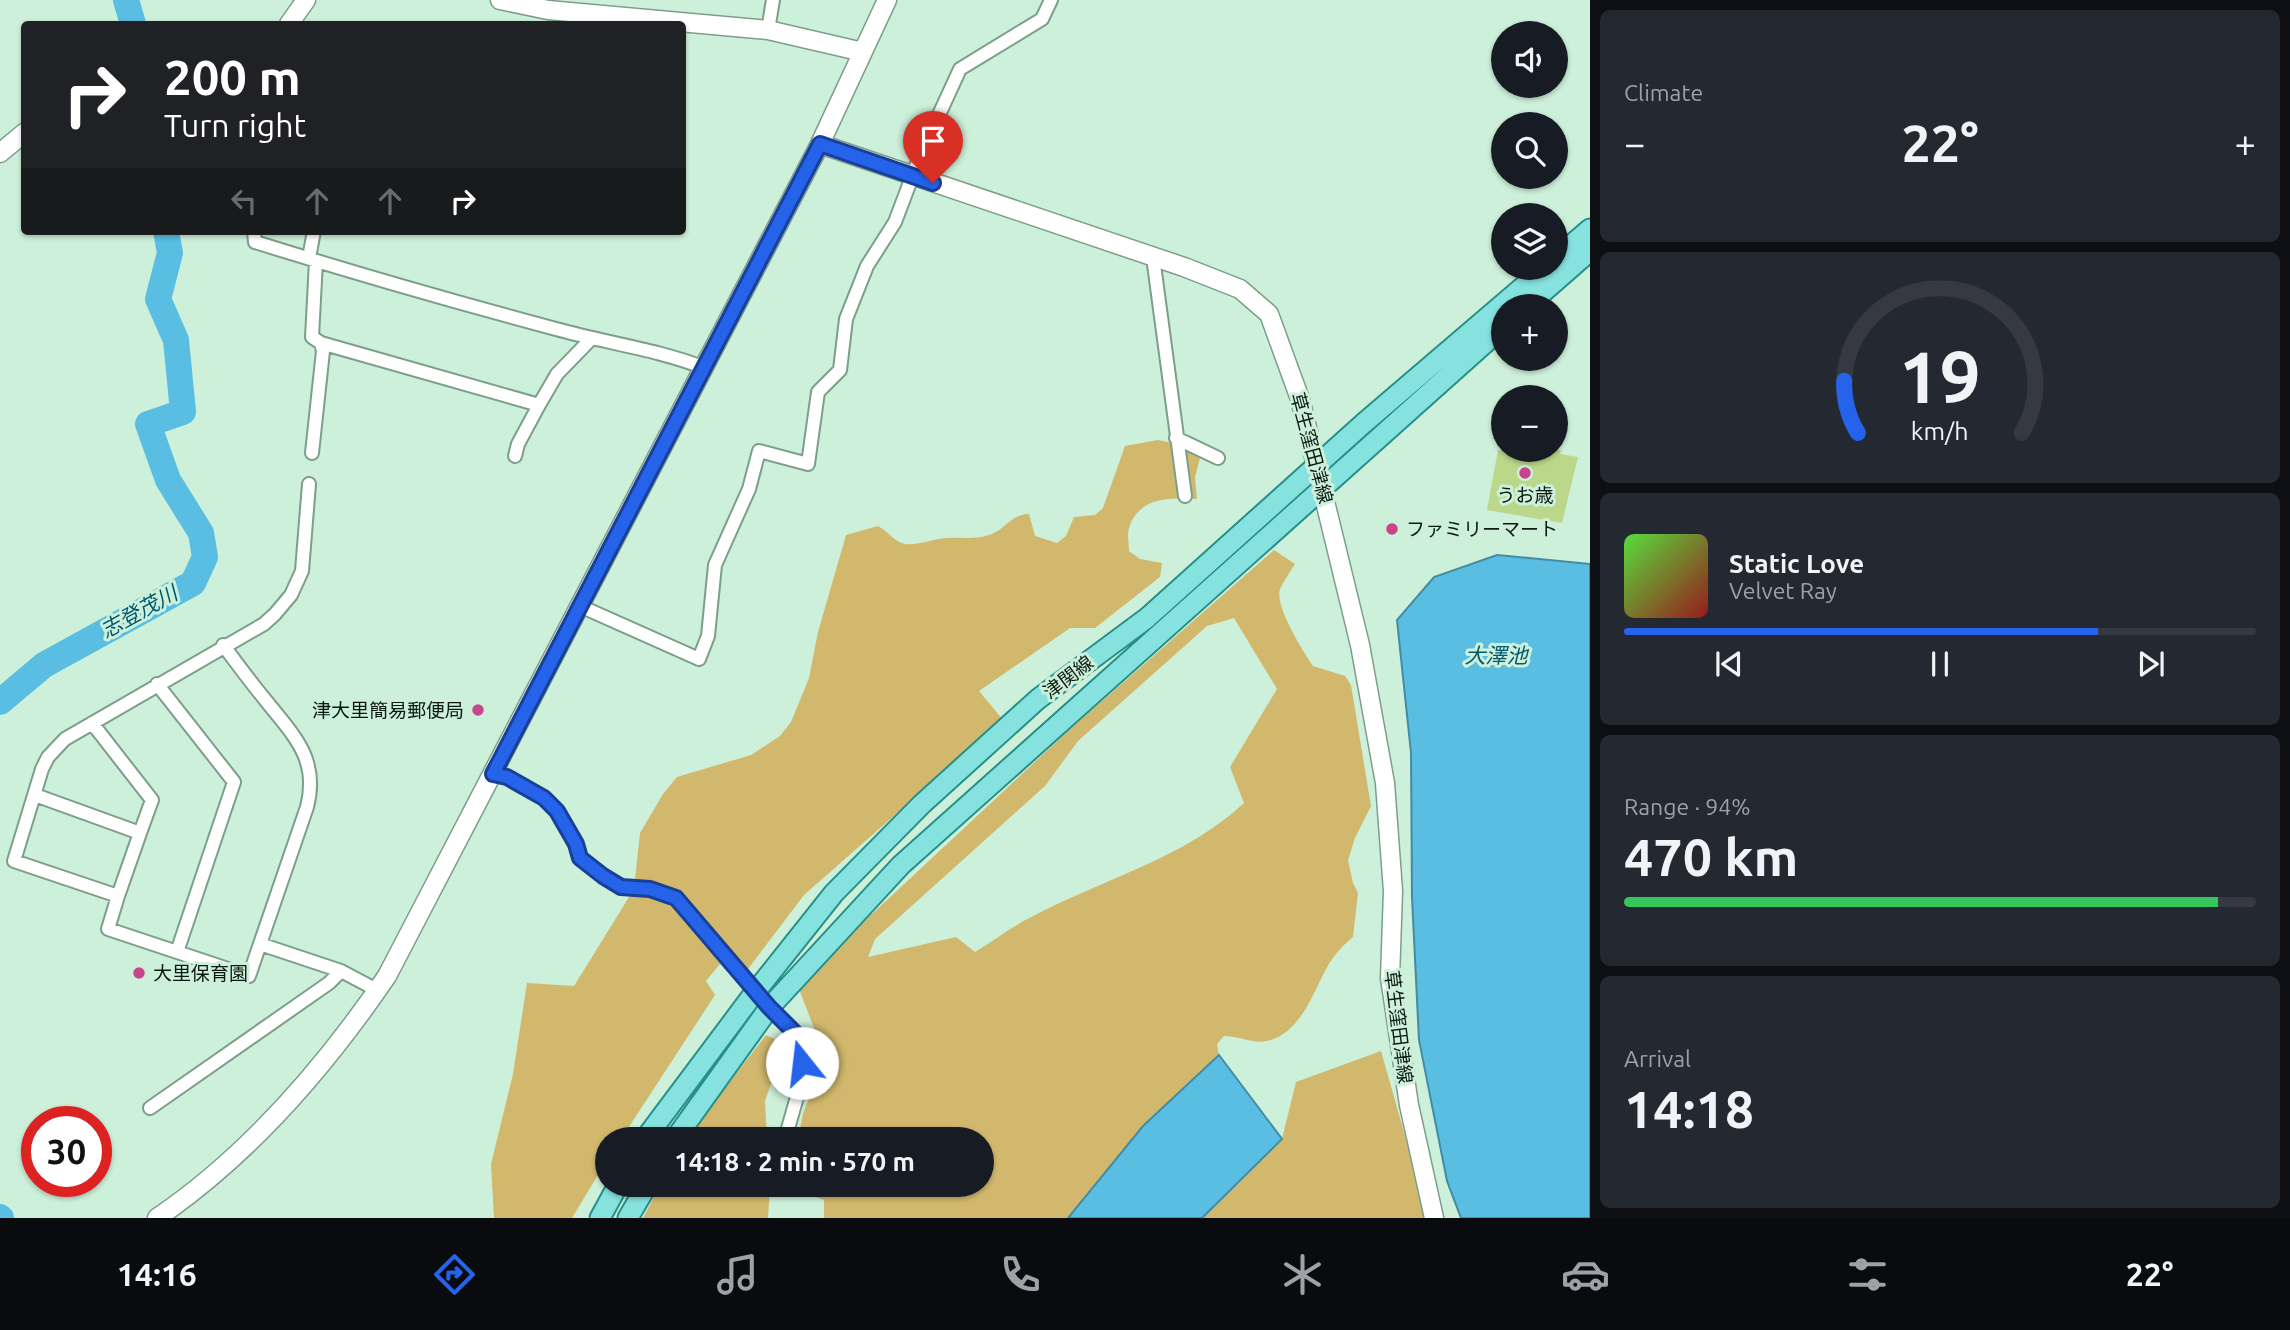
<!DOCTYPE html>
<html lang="en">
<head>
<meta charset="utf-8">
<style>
  :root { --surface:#171b24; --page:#242831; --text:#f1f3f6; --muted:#9ea1a6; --line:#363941; --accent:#2563eb }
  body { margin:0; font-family:Ubuntu,"Noto Sans JP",sans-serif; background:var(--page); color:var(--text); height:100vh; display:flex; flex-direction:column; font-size:26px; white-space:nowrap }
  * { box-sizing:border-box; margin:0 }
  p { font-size:23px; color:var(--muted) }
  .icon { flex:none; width:38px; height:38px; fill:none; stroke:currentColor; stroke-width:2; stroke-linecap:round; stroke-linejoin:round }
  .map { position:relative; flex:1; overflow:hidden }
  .panel { display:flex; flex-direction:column; gap:10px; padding:10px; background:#0d0f14; width:700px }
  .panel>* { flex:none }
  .guide { position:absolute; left:21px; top:21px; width:665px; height:214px; border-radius:7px; box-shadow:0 2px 5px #0004; background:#202124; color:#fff; overflow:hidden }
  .buttons { position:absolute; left:1491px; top:21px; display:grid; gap:14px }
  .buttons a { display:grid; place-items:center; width:77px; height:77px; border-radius:50%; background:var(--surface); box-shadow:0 2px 5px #0004; font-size:35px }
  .speed { position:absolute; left:21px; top:1106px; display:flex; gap:14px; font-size:35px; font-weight:700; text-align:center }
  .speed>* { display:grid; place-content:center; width:91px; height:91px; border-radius:50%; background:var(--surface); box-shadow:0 2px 5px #0004; line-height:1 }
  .speed .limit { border:10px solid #d22; background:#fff; color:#111 }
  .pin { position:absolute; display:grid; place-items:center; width:60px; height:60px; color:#fff; margin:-72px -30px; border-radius:50% 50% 50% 0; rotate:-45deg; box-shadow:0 0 7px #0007 }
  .pin .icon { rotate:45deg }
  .me { position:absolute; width:77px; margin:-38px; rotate:344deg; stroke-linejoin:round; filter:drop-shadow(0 0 5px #0008) }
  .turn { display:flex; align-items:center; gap:24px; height:147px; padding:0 28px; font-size:32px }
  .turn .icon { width:91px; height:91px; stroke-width:2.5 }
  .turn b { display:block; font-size:49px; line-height:60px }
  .lanes { display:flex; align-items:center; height:66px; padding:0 28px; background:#0003; justify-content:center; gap:35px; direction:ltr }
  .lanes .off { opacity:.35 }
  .big { font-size:52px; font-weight:700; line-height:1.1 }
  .panel .card { flex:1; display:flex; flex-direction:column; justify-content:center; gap:10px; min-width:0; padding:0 24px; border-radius:10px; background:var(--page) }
  .panel .dial { align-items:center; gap:0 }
  .dial svg { height:182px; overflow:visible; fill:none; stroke:var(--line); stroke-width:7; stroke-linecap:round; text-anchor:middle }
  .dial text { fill:var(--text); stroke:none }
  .song { display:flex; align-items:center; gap:21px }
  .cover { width:84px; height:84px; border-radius:10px; background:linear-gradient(135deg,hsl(110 70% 55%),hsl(0 70% 35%)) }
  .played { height:7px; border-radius:4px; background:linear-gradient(90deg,var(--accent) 75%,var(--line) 75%) }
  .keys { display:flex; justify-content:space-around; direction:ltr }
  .heat { display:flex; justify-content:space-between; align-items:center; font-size:38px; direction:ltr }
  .charge { height:10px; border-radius:5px; background:linear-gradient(90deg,#34c759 94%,var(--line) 0) }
  .trip { position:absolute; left:595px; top:1127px; width:399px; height:70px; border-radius:35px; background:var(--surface); box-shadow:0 2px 5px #0004; font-weight:700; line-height:70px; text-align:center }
  .tab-bar { display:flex; height:112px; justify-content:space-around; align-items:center; background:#090b0e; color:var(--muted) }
  .tab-bar .icon { width:49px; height:49px }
  .tab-bar .on { color:var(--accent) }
  .tab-bar b { font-size:32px; color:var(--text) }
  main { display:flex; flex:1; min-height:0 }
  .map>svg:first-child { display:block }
  .green { fill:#d1b86d; fill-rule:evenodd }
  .water { fill:#59bee2; stroke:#428ca4; stroke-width:2 }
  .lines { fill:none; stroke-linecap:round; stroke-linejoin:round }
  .river { stroke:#59bee2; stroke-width:26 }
  .building { fill:#bbd789 }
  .street-casing { stroke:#7d9e8a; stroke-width:16 }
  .secondary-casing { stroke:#7d9e8a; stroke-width:21 }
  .primary-casing { stroke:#278f89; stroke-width:23 }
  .street { stroke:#fff; stroke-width:12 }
  .secondary { stroke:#fff; stroke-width:18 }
  .primary { stroke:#86e2df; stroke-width:19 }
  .route-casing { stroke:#184099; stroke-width:18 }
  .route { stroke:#2563eb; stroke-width:12 }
  .poi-dot { fill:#c94589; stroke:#cdf0da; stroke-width:2.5 }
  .labels { text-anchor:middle; stroke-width:6; stroke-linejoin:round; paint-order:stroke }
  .street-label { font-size:19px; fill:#0c1912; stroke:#cdf0da }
  .poi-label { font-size:19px; fill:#0c1912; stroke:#cdf0da; text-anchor:start }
  .water-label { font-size:21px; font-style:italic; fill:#005871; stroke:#cdf0da }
</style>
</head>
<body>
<main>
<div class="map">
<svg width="1590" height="1218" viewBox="0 0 1590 1218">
  <rect width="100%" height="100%" fill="#cdf0da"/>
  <path class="green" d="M1158 440 1191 447 1201 454 1195 477 1197 499C1171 498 1139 496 1129 528 1127 534 1129 544 1129 551L1140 559 1162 563 1160 577 1095 628H1070L979 691 1003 720 804 895 748 969 720 964 706 981 715 995 621 1139H607V1160L572 1218H494L491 1164 513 1074 527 983 574 986 634 889 640 833 663 794 677 777 751 755 780 736 791 722 809 678 818 632 846 535 878 526C888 531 894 542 905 544 918 546 934 538 948 538 963 537 977 540 992 534 1006 528 1012 514 1029 514L1035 536 1057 543 1066 536 1074 517 1095 515 1103 508 1125 446Z
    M1274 550 1295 564C1290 572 1284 580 1280 589 1274 605 1303 651 1313 666L1345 676 1351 685 1371 806 1355 838 1348 860 1353 883 1358 893 1353 937C1341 947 1332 957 1325 971 1312 996 1299 1034 1267 1041 1253 1044 1239 1036 1224 1036L1217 1044 1219 1055 1143 1126 1068 1218H824V1200L789 1188 790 1185H982V1139H798L803 1113 826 1059 797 984 1068 731ZM1234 618 1277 689 1230 767 1244 803C1185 858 1106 878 1035 915 1014 925 995 940 975 952L956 937 868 957 875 939 1045 786 1078 741 1207 626Z
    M766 1035 785 1044 765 1101 767 1139H686Z
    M1381 1051 1422 1196 1425 1218H1202L1282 1139 1296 1082Z
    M660 1185H770L768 1218H643Z"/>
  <path class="water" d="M1497 555 1590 564V1218H1461L1447 1181 1419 1040 1412 897 1411 753 1397 620 1434 577Z
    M1219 1055 1282 1139 1202 1218H1068L1143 1126Z"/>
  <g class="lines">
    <path class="river" d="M126 0 133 24
      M0 702 44 665 193 583 205 557 201 533 168 480 148 424 183 412 176 340 158 299 170 253 166 231
      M0 1217 1 1218"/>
  </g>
  <path class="building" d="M1498 450H1561L1560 454 1578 457 1562 523 1487 510Z"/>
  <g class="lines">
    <defs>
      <path id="street" d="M768 30 773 0
        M254 231 255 242C354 273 455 302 556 329 606 343 656 349 705 368
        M1153 257 1185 496
        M309 258 314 231
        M321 343 539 405 557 374 592 338
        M1176 438 1218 458
        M312 453 323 351 321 343 312 337 316 261
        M515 456 518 444 539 405
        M580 606 699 659 708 636 715 565 749 489 759 451 808 464 818 392 840 370 846 319 867 266 895 222 920 156 960 69 1042 19 1051 0
        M223 645C236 662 249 680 263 697 291 733 320 757 307 807L249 976 108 929 118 896 14 861 42 769 48 757 65 739 264 624 275 614 291 595 302 571 309 484
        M157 684 234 782 177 952
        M493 774 507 777 544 798 557 811 576 844 580 858 603 876 621 887 650 889 676 898 769 1008 804 1042 801 1083 785 1139
        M35 795 140 833 152 800 92 723
        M118 896 140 833
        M260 944 341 971 377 990
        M150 1108 329 983 341 971"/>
      <path id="secondary" d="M500 0 548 10 768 30 863 52
        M289 24 306 0
        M820 144 1184 267 1240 289 1269 314 1300 399 1360 645 1385 783 1393 891 1390 978 1409 1105 1434 1218
        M0 153 24 133
        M157 1218C248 1156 325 1067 387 976L820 144 887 0"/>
      <path id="primary" d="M1556 258 1590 229
        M1527 306 1590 251
        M645 1139 752 996 834 893 922 804 1038 699 1147 618 1364 423 1545 268
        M675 1139 769 1008 901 865 1503 327
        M600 1218 618 1185
        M628 1218 647 1185"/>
    </defs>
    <use href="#street" class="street-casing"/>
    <use href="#secondary" class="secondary-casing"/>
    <use href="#primary" class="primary-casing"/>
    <use href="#street" class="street"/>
    <use href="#secondary" class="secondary"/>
    <use href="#primary" class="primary"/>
  </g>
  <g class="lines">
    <defs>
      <path id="route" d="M802 1063 804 1042 769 1007 676 898 650 889 621 887 603 876 580 858 576 844 557 811 544 798 507 777 493 774 820 144 933 183"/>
    </defs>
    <use href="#route" class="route-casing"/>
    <use href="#route" class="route"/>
  </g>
  <g class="poi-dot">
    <circle cx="1525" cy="473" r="7"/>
    <circle cx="1392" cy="529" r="7"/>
    <circle cx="478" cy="710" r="7"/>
    <circle cx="139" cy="973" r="7"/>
  </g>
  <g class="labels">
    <g class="street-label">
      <text transform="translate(1312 448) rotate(75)" y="7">草生窪田津線</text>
      <text transform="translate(1068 677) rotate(-37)" y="7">津関線</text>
      <text transform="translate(1399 1027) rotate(83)" y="7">草生窪田津線</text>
    </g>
    <g class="poi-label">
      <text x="1525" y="502" text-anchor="middle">うお歳</text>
      <text x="1406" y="536">ファミリーマート</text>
      <text x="464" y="717" text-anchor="end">津大里簡易郵便局</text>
      <text x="153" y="980">大里保育園</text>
    </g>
    <g class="water-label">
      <text transform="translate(139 612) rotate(-29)" y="7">志登茂川</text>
      <text x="1496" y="663">大澤池</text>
    </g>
  </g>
</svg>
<div class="buttons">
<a><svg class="icon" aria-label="sound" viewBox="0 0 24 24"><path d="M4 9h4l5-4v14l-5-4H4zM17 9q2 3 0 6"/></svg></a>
<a><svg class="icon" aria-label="search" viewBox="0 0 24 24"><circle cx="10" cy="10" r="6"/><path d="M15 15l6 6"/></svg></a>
<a><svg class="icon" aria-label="layers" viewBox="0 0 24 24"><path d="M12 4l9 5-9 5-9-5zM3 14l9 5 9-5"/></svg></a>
<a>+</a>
<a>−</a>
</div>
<div class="speed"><div class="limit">30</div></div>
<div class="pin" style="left:933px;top:183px;background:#d93025"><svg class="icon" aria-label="arrive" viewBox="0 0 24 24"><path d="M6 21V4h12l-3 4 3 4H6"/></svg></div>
<svg class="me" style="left:802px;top:1063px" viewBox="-20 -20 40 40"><circle r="19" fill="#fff"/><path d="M0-13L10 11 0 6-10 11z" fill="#2563eb"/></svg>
<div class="trip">14:18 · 2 min · 570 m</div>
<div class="guide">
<div class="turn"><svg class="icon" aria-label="right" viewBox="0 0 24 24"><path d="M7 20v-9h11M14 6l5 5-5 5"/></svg><div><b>200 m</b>Turn right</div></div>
<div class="lanes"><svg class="icon off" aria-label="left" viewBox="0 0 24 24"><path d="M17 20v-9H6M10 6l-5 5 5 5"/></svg><svg class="icon off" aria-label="ahead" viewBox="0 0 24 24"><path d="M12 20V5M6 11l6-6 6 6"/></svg><svg class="icon off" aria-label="ahead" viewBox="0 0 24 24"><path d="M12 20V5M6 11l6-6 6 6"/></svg><svg class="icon" aria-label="right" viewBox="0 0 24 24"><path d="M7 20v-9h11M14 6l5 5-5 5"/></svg></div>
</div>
</div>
<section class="panel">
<div class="card"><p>Climate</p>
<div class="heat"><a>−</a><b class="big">22°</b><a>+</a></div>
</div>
<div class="card dial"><svg viewBox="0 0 100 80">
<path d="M14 69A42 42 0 1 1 86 69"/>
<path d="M14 69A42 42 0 0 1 8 46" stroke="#2563eb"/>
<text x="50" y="56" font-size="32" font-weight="700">19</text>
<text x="50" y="72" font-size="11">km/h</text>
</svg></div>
<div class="card">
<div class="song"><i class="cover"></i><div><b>Static Love</b><p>Velvet Ray</p></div></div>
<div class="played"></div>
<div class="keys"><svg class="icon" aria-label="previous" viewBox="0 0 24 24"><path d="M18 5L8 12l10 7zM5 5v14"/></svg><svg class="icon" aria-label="pause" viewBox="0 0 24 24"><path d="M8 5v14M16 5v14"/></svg><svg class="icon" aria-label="next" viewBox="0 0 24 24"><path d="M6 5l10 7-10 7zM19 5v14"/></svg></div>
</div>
<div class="card"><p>Range · 94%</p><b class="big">470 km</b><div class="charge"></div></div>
<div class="card"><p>Arrival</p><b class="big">14:18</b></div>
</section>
</main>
<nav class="tab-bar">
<b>14:16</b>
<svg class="icon on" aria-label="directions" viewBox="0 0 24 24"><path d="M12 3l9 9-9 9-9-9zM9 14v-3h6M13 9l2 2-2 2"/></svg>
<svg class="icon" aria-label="music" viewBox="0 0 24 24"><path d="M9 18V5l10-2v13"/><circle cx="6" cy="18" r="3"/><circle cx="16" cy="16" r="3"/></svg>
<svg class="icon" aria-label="phone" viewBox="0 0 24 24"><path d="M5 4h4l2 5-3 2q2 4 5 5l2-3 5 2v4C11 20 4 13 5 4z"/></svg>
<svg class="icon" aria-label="climate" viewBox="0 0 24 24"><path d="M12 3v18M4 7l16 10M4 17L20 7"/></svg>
<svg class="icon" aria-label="car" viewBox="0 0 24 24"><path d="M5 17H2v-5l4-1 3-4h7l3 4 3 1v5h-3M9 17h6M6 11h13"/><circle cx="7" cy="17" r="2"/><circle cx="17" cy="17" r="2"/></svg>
<svg class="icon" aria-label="filters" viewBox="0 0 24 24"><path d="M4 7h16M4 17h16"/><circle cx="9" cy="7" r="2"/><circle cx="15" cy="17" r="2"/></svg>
<b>22°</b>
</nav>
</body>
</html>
